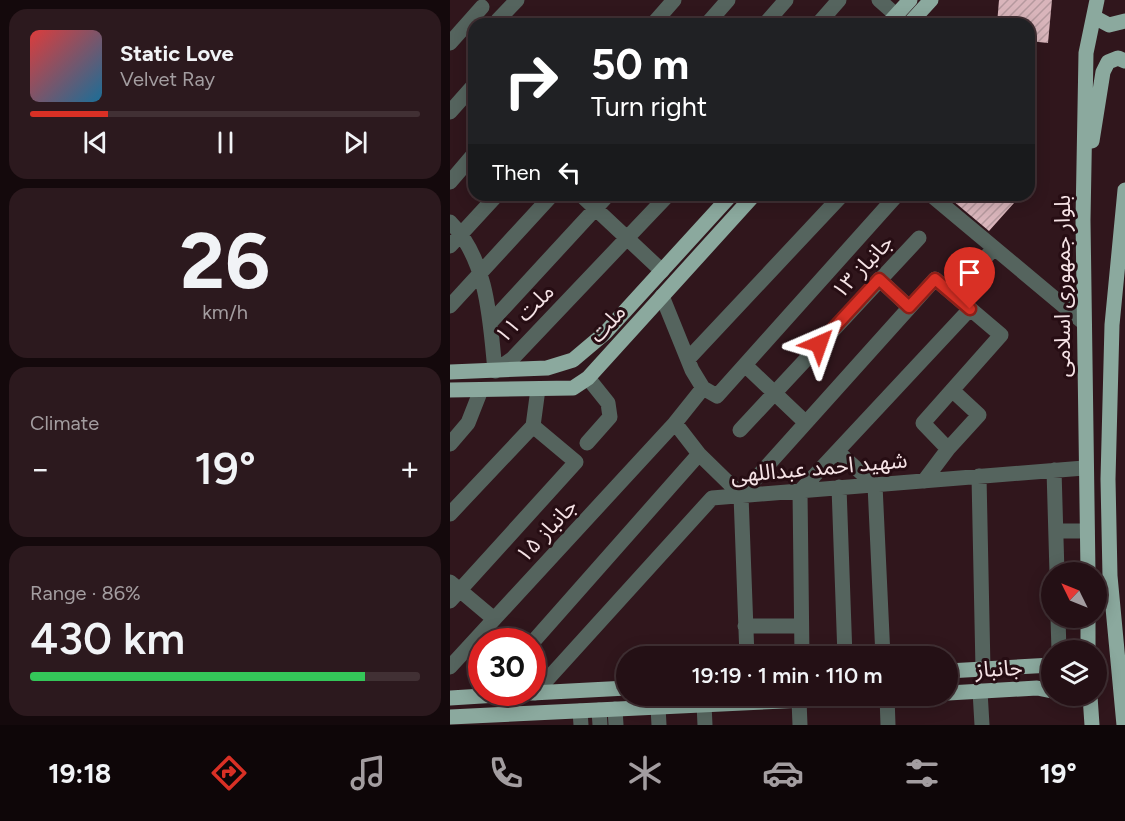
<!DOCTYPE html>
<html lang="en">
<head>
<meta charset="utf-8">
<style>
  :root { --surface:#241015; --page:#2c191e; --text:#f1f3f6; --muted:#a39da0; --line:#413034; --accent:#d93025 }
  body { margin:0; font-family:Figtree,"Noto Sans Arabic",sans-serif; background:var(--page); color:var(--text); height:100vh; display:flex; flex-direction:column; font-size:22px; white-space:nowrap }
  * { box-sizing:border-box; margin:0 }
  p { font-size:20px; color:var(--muted) }
  .icon { flex:none; width:33px; height:33px; fill:none; stroke:currentColor; stroke-width:2; stroke-linecap:round; stroke-linejoin:round }
  .map { position:relative; flex:1; overflow:hidden }
  .drawer { display:flex; flex-direction:column; gap:9px; padding:9px; background:#14090c; width:450px }
  .drawer>* { flex:none }
  .top-card { position:absolute; left:18px; top:18px; width:567px; height:183px; border-radius:18px; box-shadow:0 3px 15px #0003,0 0 0 2px var(--line); background:#202124; color:#fff; overflow:hidden }
  .needle { width:39px; rotate:313deg }
  .controls { position:absolute; left:591px; top:562px; display:grid; gap:12px }
  .controls a { display:grid; place-items:center; width:66px; height:66px; border-radius:50%; background:var(--surface); box-shadow:0 3px 15px #0003,0 0 0 2px var(--line); font-size:30px }
  .speed { position:absolute; left:18px; top:628px; display:flex; gap:12px; font-size:30px; font-weight:700; text-align:center }
  .speed>* { display:grid; place-content:center; width:78px; height:78px; border-radius:50%; background:var(--surface); box-shadow:0 3px 15px #0003,0 0 0 2px var(--line); line-height:1 }
  .speed .limit { border:9px solid #d22; background:#fff; color:#111 }
  .pin { position:absolute; display:grid; place-items:center; width:51px; height:51px; color:#fff; margin:-62px -26px; border-radius:50% 50% 50% 0; rotate:-45deg; box-shadow:0 0 6px #0007 }
  .pin .icon { rotate:45deg }
  .me { position:absolute; width:66px; margin:-33px; rotate:43deg; stroke-linejoin:round; filter:drop-shadow(0 0 4px #0008) }
  .turn { display:flex; align-items:center; gap:21px; height:126px; padding:0 24px; font-size:27px }
  .turn .icon { width:78px; height:78px; stroke-width:2.5 }
  .turn b { display:block; font-size:42px; line-height:51px }
  .then { display:flex; align-items:center; height:57px; padding:0 24px; background:#0003; gap:12px; font-size:22px }
  .big { font-size:45px; font-weight:600; line-height:1.1 }
  .drawer .tile { flex:1; display:flex; flex-direction:column; justify-content:center; gap:9px; min-width:0; padding:0 21px; border-radius:18px; background:var(--page) }
  .drawer .dial { align-items:center; gap:0 }
  .dial b { font-size:78px; line-height:1 }
  .song { display:flex; align-items:center; gap:18px }
  .cover { width:72px; height:72px; border-radius:9px; background:linear-gradient(135deg,hsl(0 70% 55%),hsl(200 70% 35%)) }
  .played { height:6px; border-radius:3px; background:linear-gradient(90deg,var(--accent) 20%,var(--line) 20%) }
  .keys { display:flex; justify-content:space-around; direction:ltr }
  .heat { display:flex; justify-content:space-between; align-items:center; font-size:33px; direction:ltr }
  .charge { height:9px; border-radius:4px; background:linear-gradient(90deg,#34c759 86%,var(--line) 0) }
  .trip { position:absolute; left:166px; top:646px; width:342px; height:60px; border-radius:30px; background:var(--surface); box-shadow:0 3px 15px #0003,0 0 0 2px var(--line); font-weight:600; line-height:60px; text-align:center }
  .dock { display:flex; height:96px; justify-content:space-around; align-items:center; background:#0e0608; color:var(--muted) }
  .dock .icon { width:42px; height:42px }
  .dock .active { color:var(--accent) }
  .dock b { font-size:27px; color:var(--text) }
  main { display:flex; flex:1; min-height:0 }
  .map>svg:first-child { display:block }
  .building { fill:url(#building-hatch) }
  .lines { fill:none; stroke-linecap:round; stroke-linejoin:round }
  .minor { stroke:#55645e; stroke-width:15 }
  .major { stroke:#8ba99e; stroke-width:15 }
  .route-casing { stroke:#8d1f18; stroke-width:15 }
  .route { stroke:#d93025; stroke-width:10 }
  .labels { text-anchor:middle; stroke-width:6; stroke-linejoin:round; paint-order:stroke }
  .street-label { font-size:22px; fill:#f5e2e5; stroke:#260d13 }
</style>
</head>
<body>
<main>
<section class="drawer">
<div class="tile">
<div class="song"><i class="cover"></i><div><b>Static Love</b><p>Velvet Ray</p></div></div>
<div class="played"></div>
<div class="keys"><svg class="icon" aria-label="previous" viewBox="0 0 24 24"><path d="M18 5L8 12l10 7zM5 5v14"/></svg><svg class="icon" aria-label="pause" viewBox="0 0 24 24"><path d="M8 5v14M16 5v14"/></svg><svg class="icon" aria-label="next" viewBox="0 0 24 24"><path d="M6 5l10 7-10 7zM19 5v14"/></svg></div>
</div>
<div class="tile dial"><b>26</b><p>km/h</p></div>
<div class="tile"><p>Climate</p>
<div class="heat"><a>−</a><b class="big">19°</b><a>+</a></div>
</div>
<div class="tile"><p>Range · 86%</p><b class="big">430 km</b><div class="charge"></div></div>
</section>
<div class="map">
<svg width="675" height="725" viewBox="0 0 675 725">
  <defs>
    <pattern id="building-hatch" width="6" height="6" patternUnits="userSpaceOnUse" patternTransform="scale(1.5)"><rect width="6" height="6" fill="#d9b5bb"/><path d="M-1 1l2-2M0 6l6-6M5 7l2-2" fill="none" stroke="#b5999e"/></pattern>
  </defs>
  <rect width="100%" height="100%" fill="#30161c"/>
  <path class="building" d="M549 0H602L598 43 579 41V24H547Z
    M496 195H571L539 231Z"/>
  <g class="lines">
    <path class="minor" d="M429 0 446 15
      M53 24 48 20 67 0
      M203 24 224 0
      M257 24 278 0
      M315 24 336 0
      M368 24 389 0
      M0 43 32 7
      M0 112 24 85
      M0 182 24 154
      M131 195 212 271
      M481 195 634 323
      M0 222C38 260 40 320 45 371L62 359 218 195
      M0 246 47 195
      M429 279 459 307
      M503 294 544 248
      M212 296 242 370 253 388 225 423 249 454 291 495
      M0 306 102 195
      M40 323 158 195
      M239 358 392 195
      M295 365 355 422
      M253 388 267 396 447 195
      M290 430 469 238
      M137 443 160 417 158 403 138 378
      M0 444 18 423 31 390
      M498 449 529 415 502 390
      M388 452 425 485 433 657
      M604 470 607 573
      M529 476 533 669
      M389 487 395 657
      M291 495 485 279 551 335 473 423 498 449 474 481
      M291 495 297 657
      M0 514 83 426 88 389
      M606 531H637
      M0 582 44 619
      M0 601 126 462 83 426
      M608 618 609 651
      M295 626H351
      M82 643 249 454
      M352 657 350 491 520 309
      M0 667 225 423
      M530 691 532 725
      M85 693 262 498 634 468
      M437 696 438 725
      M349 700 350 725
      M254 704 255 725
      M208 707 209 725
      M165 709 166 725
      M149 710 150 725
      M130 711 131 725"/>
    <path class="major" d="M644 17 659 25 675 21
      M438 24 460 0
      M459 24 481 0
      M642 141 653 72 658 62 668 58 675 61
      M0 372 97 368 123 360 155 333 281 195
      M0 390 123 388 138 378 304 195
      M638 573 633 220 636 53 647 0
      M638 618V651
      M498 671 602 665
      M82 693 177 688
      M498 693 587 688 602 691
      M640 696 642 725
      M0 698 80 693
      M0 717 439 696
      M674 725 660 576 658 479 662 325 675 190"/>
  </g>
  <g class="lines">
    <defs>
      <path id="route" d="M369 344 429 279 459 307 485 279 520 309"/>
    </defs>
    <use href="#route" class="route-casing"/>
    <use href="#route" class="route"/>
  </g>
  <g class="labels">
    <g class="street-label">
      <text transform="translate(412 266) rotate(-47)" y="8">جانباز ۱۳</text>
      <text transform="translate(612 286) rotate(-90)" y="8">بلوار جمهوری اسلامی</text>
      <text transform="translate(74 313) rotate(-45)" y="8">ملت ۱۱</text>
      <text transform="translate(157 323) rotate(-48)" y="8">ملت</text>
      <text transform="translate(369 467) rotate(-5)" y="8">شهید احمد عبداللهی</text>
      <text transform="translate(96 530) rotate(-47)" y="8">جانباز ۱۵</text>
      <text transform="translate(549 668) rotate(-3)" y="8">جانباز</text>
    </g>
  </g>
</svg>
<div class="controls">
<a><svg class="needle" viewBox="-14 -14 28 28"><path d="M0-13l5 13h-10z" fill="#e53935"/><path d="M0 13l5-13h-10z" fill="#a39da0"/></svg></a>
<a><svg class="icon" aria-label="layers" viewBox="0 0 24 24"><path d="M12 4l9 5-9 5-9-5zM3 14l9 5 9-5"/></svg></a>
</div>
<div class="speed"><div class="limit">30</div></div>
<div class="pin" style="left:520px;top:309px;background:#d93025"><svg class="icon" aria-label="arrive" viewBox="0 0 24 24"><path d="M6 21V4h12l-3 4 3 4H6"/></svg></div>
<svg class="me" style="left:369px;top:344px" viewBox="-20 -20 40 40"><path d="M0-17L14 15 0 8-14 15z" fill="#d93025" stroke="#fff" stroke-width="4"/></svg>
<div class="trip">19:19 · 1 min · 110 m</div>
<div class="top-card">
<div class="turn"><svg class="icon" aria-label="right" viewBox="0 0 24 24"><path d="M7 20v-9h11M14 6l5 5-5 5"/></svg><div><b>50 m</b>Turn right</div></div>
<div class="then">Then<svg class="icon" aria-label="left" viewBox="0 0 24 24"><path d="M17 20v-9H6M10 6l-5 5 5 5"/></svg></div>
</div>
</div>
</main>
<nav class="dock">
<b>19:18</b>
<svg class="icon active" aria-label="directions" viewBox="0 0 24 24"><path d="M12 3l9 9-9 9-9-9zM9 14v-3h6M13 9l2 2-2 2"/></svg>
<svg class="icon" aria-label="music" viewBox="0 0 24 24"><path d="M9 18V5l10-2v13"/><circle cx="6" cy="18" r="3"/><circle cx="16" cy="16" r="3"/></svg>
<svg class="icon" aria-label="phone" viewBox="0 0 24 24"><path d="M5 4h4l2 5-3 2q2 4 5 5l2-3 5 2v4C11 20 4 13 5 4z"/></svg>
<svg class="icon" aria-label="climate" viewBox="0 0 24 24"><path d="M12 3v18M4 7l16 10M4 17L20 7"/></svg>
<svg class="icon" aria-label="car" viewBox="0 0 24 24"><path d="M5 17H2v-5l4-1 3-4h7l3 4 3 1v5h-3M9 17h6M6 11h13"/><circle cx="7" cy="17" r="2"/><circle cx="17" cy="17" r="2"/></svg>
<svg class="icon" aria-label="filters" viewBox="0 0 24 24"><path d="M4 7h16M4 17h16"/><circle cx="9" cy="7" r="2"/><circle cx="15" cy="17" r="2"/></svg>
<b>19°</b>
</nav>
</body>
</html>
